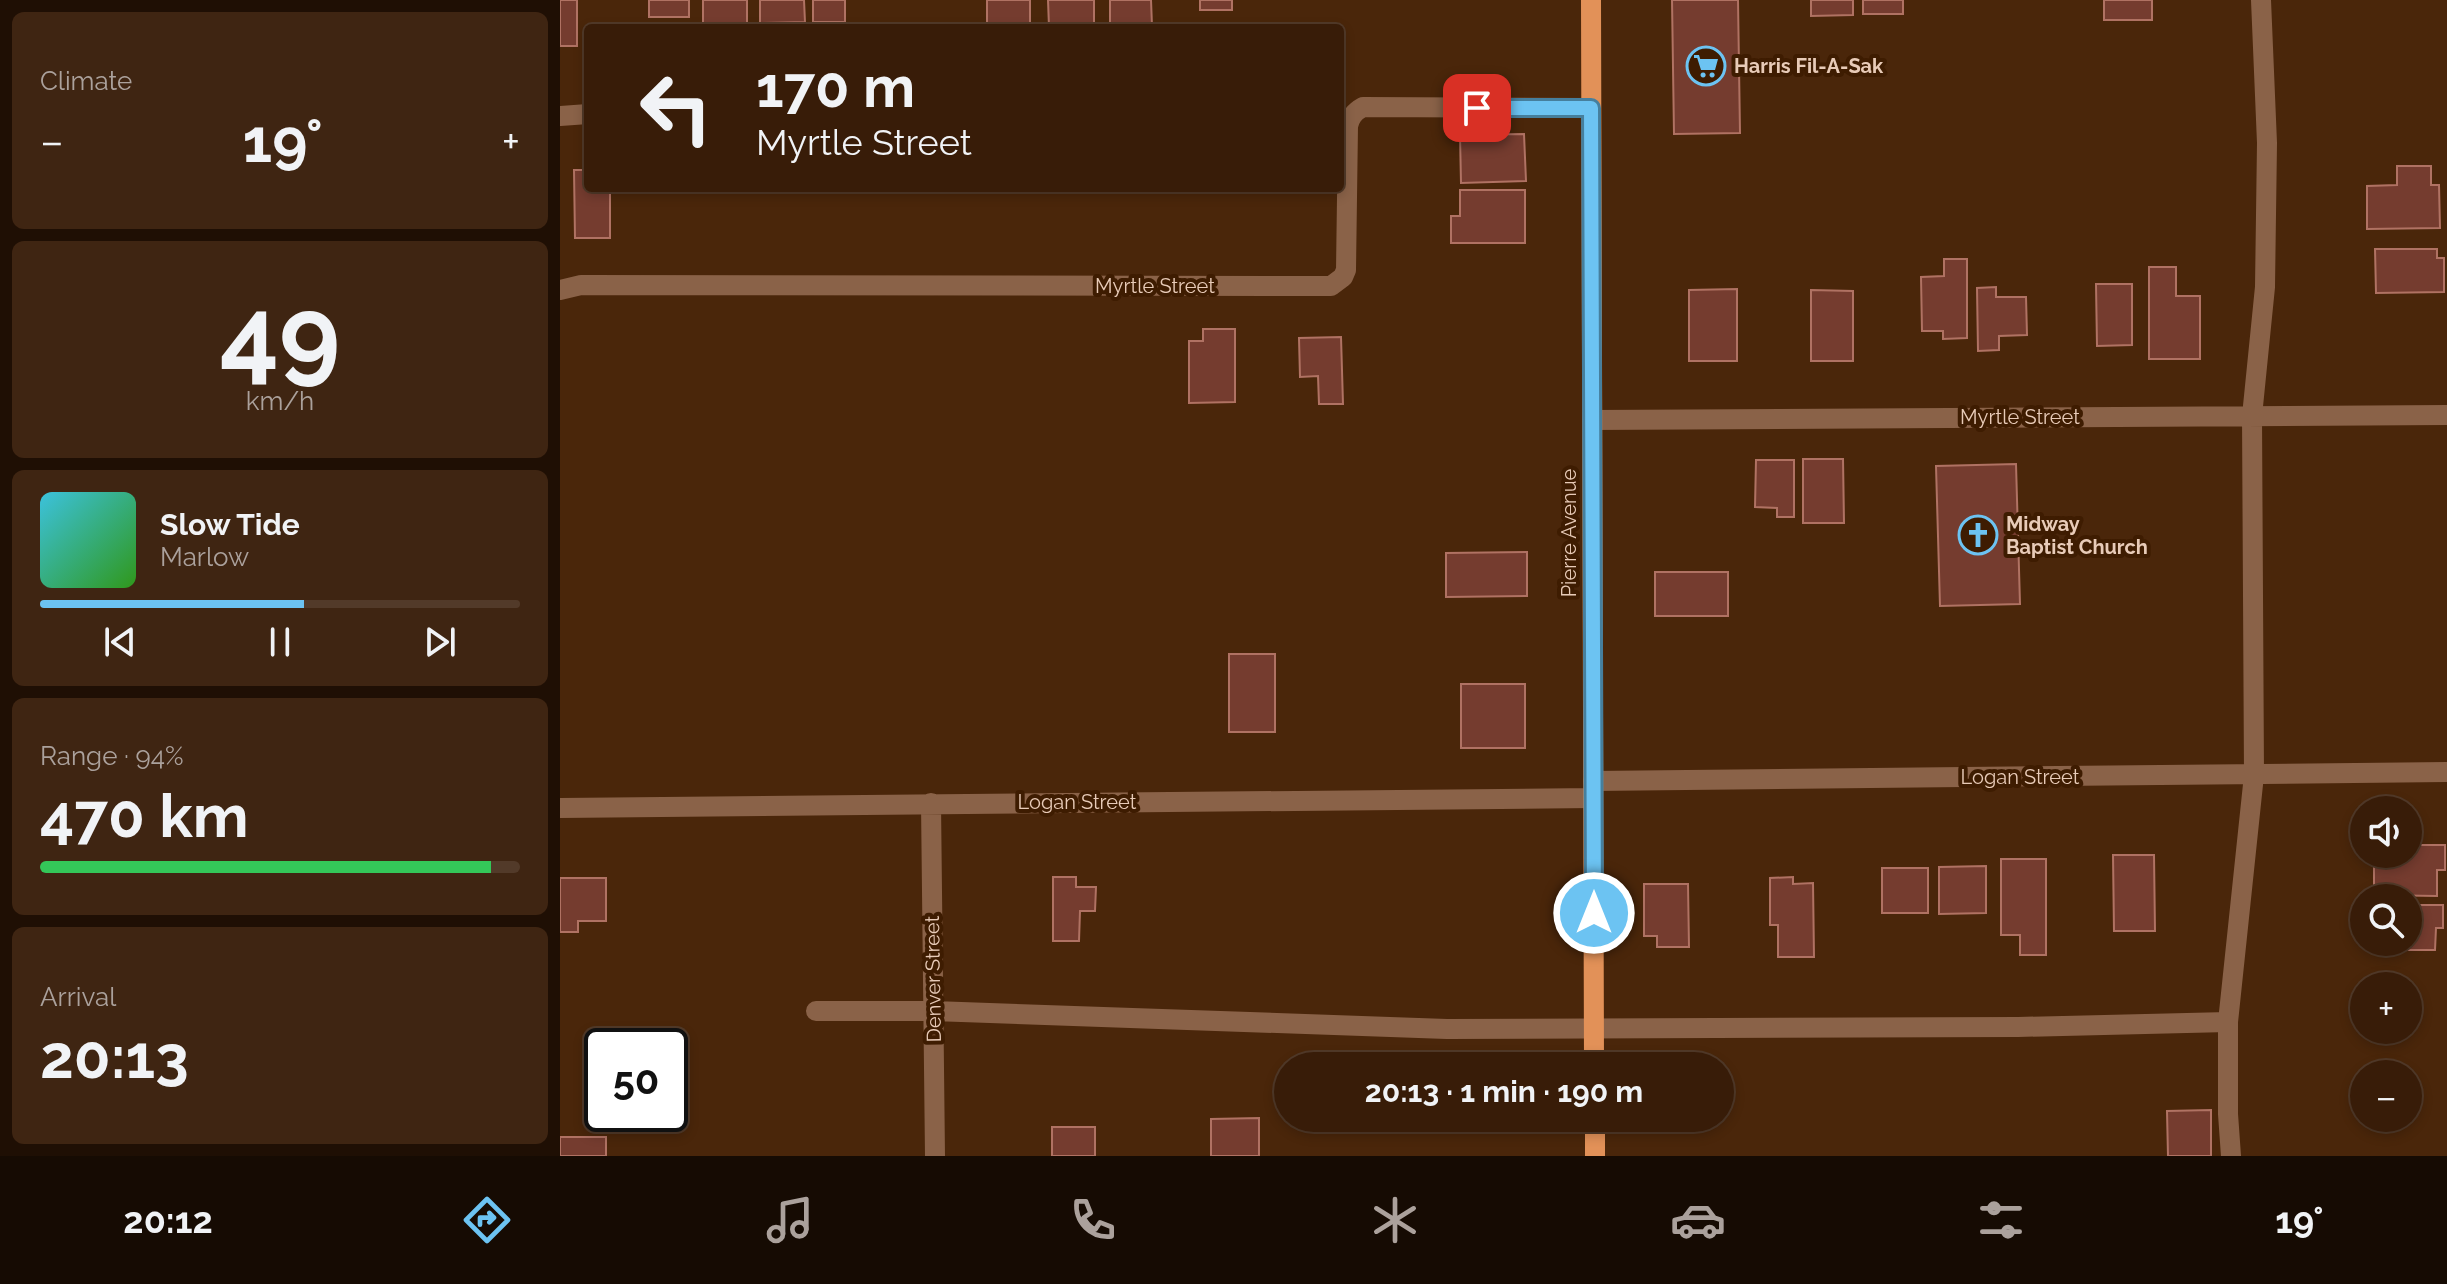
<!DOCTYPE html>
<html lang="en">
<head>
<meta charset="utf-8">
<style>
  :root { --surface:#381c08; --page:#3f2512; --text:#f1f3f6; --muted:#aba19c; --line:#523a29; --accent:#6cc3f2 }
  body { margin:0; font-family:Raleway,sans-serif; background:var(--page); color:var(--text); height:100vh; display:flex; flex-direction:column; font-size:30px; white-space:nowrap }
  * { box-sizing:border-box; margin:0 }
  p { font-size:26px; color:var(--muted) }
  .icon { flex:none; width:44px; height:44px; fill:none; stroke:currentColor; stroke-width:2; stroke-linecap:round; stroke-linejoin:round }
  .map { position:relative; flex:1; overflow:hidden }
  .sheet { display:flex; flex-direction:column; gap:12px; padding:12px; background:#1f0f04; width:560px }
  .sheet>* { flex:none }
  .guide { position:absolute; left:24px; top:24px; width:760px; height:168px; border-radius:8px; box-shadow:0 4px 12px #0003,0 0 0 2px var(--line); background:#381c08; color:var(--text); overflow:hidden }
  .tools { position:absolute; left:1790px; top:796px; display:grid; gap:16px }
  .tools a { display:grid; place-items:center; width:72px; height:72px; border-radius:50%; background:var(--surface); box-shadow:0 4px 12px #0003,0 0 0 2px var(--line); font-size:40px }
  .speed { position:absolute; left:24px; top:1028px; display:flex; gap:16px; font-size:40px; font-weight:700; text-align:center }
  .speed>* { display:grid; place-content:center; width:104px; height:104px; border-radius:50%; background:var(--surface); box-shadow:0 4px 12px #0003,0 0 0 2px var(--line); line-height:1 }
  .speed .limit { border:4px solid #111; border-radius:12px; background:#fff; color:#111 }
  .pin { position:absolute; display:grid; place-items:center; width:68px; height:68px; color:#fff; margin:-34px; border-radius:16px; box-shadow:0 4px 12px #0006 }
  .me { position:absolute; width:88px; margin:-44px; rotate:0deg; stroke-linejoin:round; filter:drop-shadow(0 0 6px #0008) }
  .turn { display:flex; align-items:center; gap:28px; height:168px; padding:0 40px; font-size:36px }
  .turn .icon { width:104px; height:104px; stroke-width:2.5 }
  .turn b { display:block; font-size:56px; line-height:68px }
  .big { font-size:60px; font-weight:700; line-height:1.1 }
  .sheet .card { flex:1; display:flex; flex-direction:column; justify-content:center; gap:12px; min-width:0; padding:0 28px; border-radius:12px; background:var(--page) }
  .sheet .dial { align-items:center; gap:0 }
  .dial b { font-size:104px; line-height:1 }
  .song { display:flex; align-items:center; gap:24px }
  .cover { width:96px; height:96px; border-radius:12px; background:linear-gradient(135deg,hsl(190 70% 55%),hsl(110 70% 35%)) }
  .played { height:8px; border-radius:4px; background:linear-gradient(90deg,var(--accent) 55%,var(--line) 55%) }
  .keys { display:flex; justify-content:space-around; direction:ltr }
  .heat { display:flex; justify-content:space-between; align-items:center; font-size:44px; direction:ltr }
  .charge { height:12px; border-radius:6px; background:linear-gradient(90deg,#34c759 94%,var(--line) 0) }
  .trip { position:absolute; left:714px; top:1052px; width:460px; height:80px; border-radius:40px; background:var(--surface); box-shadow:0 4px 12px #0003,0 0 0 2px var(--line); font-weight:700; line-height:80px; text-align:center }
  .dock { display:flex; height:128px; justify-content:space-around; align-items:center; background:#160b03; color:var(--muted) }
  .dock .icon { width:56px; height:56px }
  .dock .active { color:var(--accent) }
  .dock b { font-size:36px; color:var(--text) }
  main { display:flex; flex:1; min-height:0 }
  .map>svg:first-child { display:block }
  .building { fill:#753c2f; stroke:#b07263; stroke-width:2 }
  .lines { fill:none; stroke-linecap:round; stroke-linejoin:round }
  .minor { stroke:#8a6248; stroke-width:20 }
  .major { stroke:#e29158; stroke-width:20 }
  .route-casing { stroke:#467f9d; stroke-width:20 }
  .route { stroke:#6cc3f2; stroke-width:14 }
  .labels { text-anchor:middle; stroke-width:8; stroke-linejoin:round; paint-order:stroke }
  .poi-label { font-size:20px; font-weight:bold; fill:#e8cbb8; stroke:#3e1c01; text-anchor:start }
  .street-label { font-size:20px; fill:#e8cbb8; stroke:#3e1c01 }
</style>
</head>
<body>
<main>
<section class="sheet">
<div class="card"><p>Climate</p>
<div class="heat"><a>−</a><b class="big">19°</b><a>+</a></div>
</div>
<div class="card dial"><b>49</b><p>km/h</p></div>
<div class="card">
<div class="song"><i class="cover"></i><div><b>Slow Tide</b><p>Marlow</p></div></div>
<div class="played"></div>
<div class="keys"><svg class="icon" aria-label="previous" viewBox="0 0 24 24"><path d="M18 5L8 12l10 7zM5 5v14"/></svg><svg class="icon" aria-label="pause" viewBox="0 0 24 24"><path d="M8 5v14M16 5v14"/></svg><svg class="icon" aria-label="next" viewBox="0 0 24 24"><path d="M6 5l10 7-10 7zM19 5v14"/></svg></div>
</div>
<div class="card"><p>Range · 94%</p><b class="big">470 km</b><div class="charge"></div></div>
<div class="card"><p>Arrival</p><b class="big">20:13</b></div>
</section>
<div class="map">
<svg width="1887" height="1156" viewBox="0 0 1887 1156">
  <rect width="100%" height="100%" fill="#4a260a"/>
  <path class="building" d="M0 0H17V46H0Z
    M89 0H129V17H89Z
    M143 0H187V28H143Z
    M200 0H244L245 22 200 23Z
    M253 0H285V22H253Z
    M427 0H470V26H427Z
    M488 0H534V26L489 27Z
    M550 0H591L592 26H550Z
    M640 0H672V10H640Z
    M1112 0H1178L1180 133 1114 134Z
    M1251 0H1293V15L1251 16Z
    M1303 0H1343V14H1303Z
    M1544 0H1592V20H1544Z
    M964 134 966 181 901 183 900 135Z
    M1837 166H1871V185H1879L1880 228 1807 229V186L1837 185Z
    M14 170H28V188H50V238H15Z
    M900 190H965V243H891V216H900Z
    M1815 249H1877V258H1884V292L1816 293Z
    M1384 259H1407V338L1383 339V331H1362L1361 277 1384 276Z
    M1589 267H1616V296H1640V359H1589Z
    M1536 284H1572V345L1537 346Z
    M1436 287V297H1466L1467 335 1439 336V350L1418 351 1417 288Z
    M1177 289V361H1129V290Z
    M1251 290 1293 291V361H1251Z
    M643 329H675V402L629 403V341H643Z
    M781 337 783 404H759L758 376 740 377 739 338Z
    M1243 459H1283L1284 523H1243Z
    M1196 460H1234V517H1217V508L1195 507Z
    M1456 464 1460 604 1380 606 1376 466Z
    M967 552V596L886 597V553Z
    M1095 572H1168V616H1095Z
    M669 654H715V732H669Z
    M901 684H965V748H901Z
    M1848 845H1885V870H1877V896L1814 895V860H1829V854H1848Z
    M1553 855H1594L1595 931H1554Z
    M1441 859H1486V955H1460V935H1441Z
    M1426 866V913L1379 914V867Z
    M1322 868H1368V913H1322Z
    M493 877H516V887H536L535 911H520L519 941H493Z
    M1233 877V884L1253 883 1254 957H1218V925H1210V878Z
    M0 878H46V921H18V932H0Z
    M1084 884H1128L1129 947H1097V936H1084Z
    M1848 905H1883V928H1876L1875 950H1839V942H1848Z
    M1651 1110V1156H1608L1607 1111Z
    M699 1118V1156H651V1119Z
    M492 1127H535V1156H492Z
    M0 1137H46V1156H0Z"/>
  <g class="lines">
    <path class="minor" d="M0 116 28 114
      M0 290 21 285 771 286 783 277 786 270 788 126C790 117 794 112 803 107L1031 108
      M1032 420 1887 415
      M1033 781 1887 772
      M371 803 375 1156
      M0 808 1033 798
      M256 1011H373L887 1029 1458 1027 1668 1022
      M1671 1156 1668 1114V1022L1694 775 1692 416 1705 287 1707 143 1701 0"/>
    <path class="major" d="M1031 0 1034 1066
      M1035 1118V1156"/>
  </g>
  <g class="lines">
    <defs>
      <path id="route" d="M917 108H1031L1034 913"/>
    </defs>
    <use href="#route" class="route-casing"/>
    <use href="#route" class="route"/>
  </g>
  <defs>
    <symbol id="supermarket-ring" viewBox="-11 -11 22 22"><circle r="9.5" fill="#3e1c01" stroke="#6cc3f2" stroke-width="1.5"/><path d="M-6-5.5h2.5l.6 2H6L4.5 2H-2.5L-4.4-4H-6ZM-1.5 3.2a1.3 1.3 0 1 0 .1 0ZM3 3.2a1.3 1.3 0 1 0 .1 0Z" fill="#6cc3f2"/></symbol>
    <symbol id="church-ring" viewBox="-11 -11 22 22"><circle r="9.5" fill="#3e1c01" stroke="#6cc3f2" stroke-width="1.5"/><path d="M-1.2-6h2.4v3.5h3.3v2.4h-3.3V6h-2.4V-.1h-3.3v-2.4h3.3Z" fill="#6cc3f2"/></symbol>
  </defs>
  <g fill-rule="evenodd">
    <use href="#supermarket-ring" x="1124" y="44" width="44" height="44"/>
    <use href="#church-ring" x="1396" y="513" width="44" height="44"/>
  </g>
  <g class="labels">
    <g class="poi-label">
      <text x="1174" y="73">Harris Fil-A-Sak</text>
      <text x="1446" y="531">Midway<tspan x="1446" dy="23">Baptist Church</tspan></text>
    </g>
    <g class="street-label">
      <text x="595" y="293">Myrtle Street</text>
      <text x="1460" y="424">Myrtle Street</text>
      <text transform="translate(1009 533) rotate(-90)" y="7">Pierre Avenue</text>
      <text x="1460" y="784">Logan Street</text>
      <text x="517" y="809">Logan Street</text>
      <text transform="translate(373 979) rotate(-91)" y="7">Denver Street</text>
    </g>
  </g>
</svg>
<div class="tools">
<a><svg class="icon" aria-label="sound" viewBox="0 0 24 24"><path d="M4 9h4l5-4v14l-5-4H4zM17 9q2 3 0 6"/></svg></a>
<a><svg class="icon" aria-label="search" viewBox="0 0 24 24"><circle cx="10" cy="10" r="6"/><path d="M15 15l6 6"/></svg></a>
<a>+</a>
<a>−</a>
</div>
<div class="speed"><div class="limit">50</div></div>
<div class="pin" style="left:917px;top:108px;background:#d93025"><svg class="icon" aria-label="arrive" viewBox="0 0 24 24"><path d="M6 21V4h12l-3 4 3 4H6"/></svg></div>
<svg class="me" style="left:1034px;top:913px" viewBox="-20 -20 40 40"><circle r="17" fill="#6cc3f2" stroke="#fff" stroke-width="3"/><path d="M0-11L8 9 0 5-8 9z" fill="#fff"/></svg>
<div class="trip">20:13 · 1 min · 190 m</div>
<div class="guide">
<div class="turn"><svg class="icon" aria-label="left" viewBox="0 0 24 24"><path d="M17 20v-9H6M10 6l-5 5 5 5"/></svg><div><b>170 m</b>Myrtle Street</div></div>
</div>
</div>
</main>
<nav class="dock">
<b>20:12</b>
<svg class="icon active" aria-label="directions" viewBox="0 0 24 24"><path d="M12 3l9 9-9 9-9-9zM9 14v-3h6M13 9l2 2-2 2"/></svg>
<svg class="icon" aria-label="music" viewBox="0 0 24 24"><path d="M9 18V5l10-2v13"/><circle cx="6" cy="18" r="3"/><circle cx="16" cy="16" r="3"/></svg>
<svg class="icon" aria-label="phone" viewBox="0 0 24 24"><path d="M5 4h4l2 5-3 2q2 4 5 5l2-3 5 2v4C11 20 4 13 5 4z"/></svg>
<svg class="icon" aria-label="climate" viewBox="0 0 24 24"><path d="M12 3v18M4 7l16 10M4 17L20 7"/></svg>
<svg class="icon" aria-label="car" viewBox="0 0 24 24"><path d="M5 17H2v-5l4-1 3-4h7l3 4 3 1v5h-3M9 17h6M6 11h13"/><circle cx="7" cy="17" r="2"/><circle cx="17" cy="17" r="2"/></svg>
<svg class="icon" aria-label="filters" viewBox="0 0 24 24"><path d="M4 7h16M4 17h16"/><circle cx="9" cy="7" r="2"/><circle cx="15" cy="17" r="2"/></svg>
<b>19°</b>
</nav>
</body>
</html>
